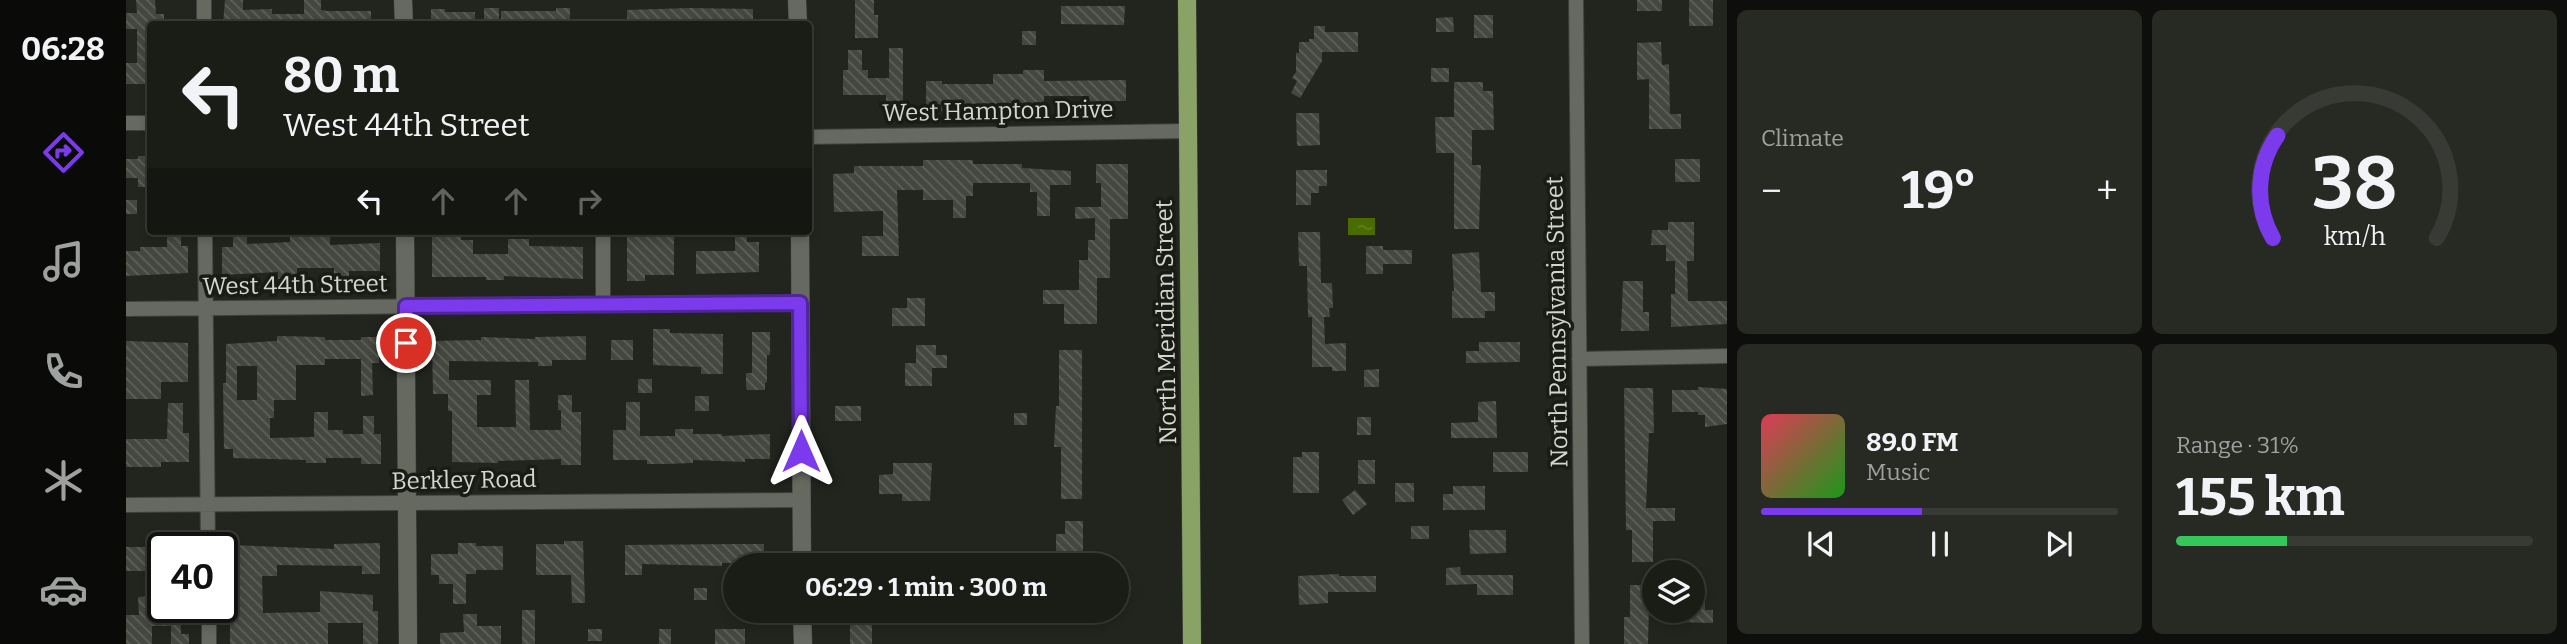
<!DOCTYPE html>
<html lang="en">
<head>
<meta charset="utf-8">
<style>
  :root { --surface:#1a1c16; --page:#272923; --text:#f1f3f6; --muted:#9fa1a1; --line:#383a35; --accent:#7c3aed }
  body { margin:0; font-family:Bitter,serif; background:var(--page); color:var(--text); height:100vh; display:flex; flex-direction:column; font-size:26px; white-space:nowrap }
  * { box-sizing:border-box; margin:0 }
  p { font-size:23px; color:var(--muted) }
  .icon { flex:none; width:38px; height:38px; fill:none; stroke:currentColor; stroke-width:2; stroke-linecap:round; stroke-linejoin:round }
  .map { position:relative; flex:1; overflow:hidden }
  .sheet { display:flex; flex-direction:column; gap:10px; padding:10px; background:#0e0f0c; width:840px }
  .sheet>* { flex:none }
  .hud { position:absolute; left:21px; top:21px; width:665px; height:214px; border-radius:7px; box-shadow:0 4px 10px #0003,0 0 0 2px var(--line); background:#1a1c16; color:var(--text); overflow:hidden }
  .tools { position:absolute; left:1516px; top:560px; display:grid; gap:14px }
  .tools a { display:grid; place-items:center; width:63px; height:63px; border-radius:50%; background:var(--surface); box-shadow:0 4px 10px #0003,0 0 0 2px var(--line); font-size:35px }
  .speed { position:absolute; left:21px; top:532px; display:flex; gap:14px; font-size:35px; font-weight:700; text-align:center }
  .speed>* { display:grid; place-content:center; width:91px; height:91px; border-radius:50%; background:var(--surface); box-shadow:0 4px 10px #0003,0 0 0 2px var(--line); line-height:1 }
  .speed .limit { border:4px solid #111; border-radius:10px; background:#fff; color:#111 }
  .pin { position:absolute; display:grid; place-items:center; width:60px; height:60px; color:#fff; margin:-30px; border:4px solid #fff; border-radius:50%; box-shadow:0 2px 7px #0007 }
  .me { position:absolute; width:77px; margin:-38px; rotate:0deg; stroke-linejoin:round; filter:drop-shadow(0 0 5px #0008) }
  .turn { display:flex; align-items:center; gap:24px; height:147px; padding:0 21px; font-size:32px }
  .turn .icon { width:91px; height:91px; stroke-width:2.5 }
  .turn b { display:block; font-size:49px; line-height:60px }
  .lanes { display:flex; align-items:center; height:66px; padding:0 21px; background:#0003; justify-content:center; gap:35px; direction:ltr }
  .lanes .off { opacity:.35 }
  .big { font-size:52px; font-weight:700; line-height:1.1 }
  .sheet .card { flex:1; display:flex; flex-direction:column; justify-content:center; gap:10px; min-width:0; padding:0 24px; border-radius:10px; background:var(--page) }
  .sheet .dial { align-items:center; gap:0 }
  .dial svg { height:182px; overflow:visible; fill:none; stroke:var(--line); stroke-width:7; stroke-linecap:round; text-anchor:middle }
  .dial text { fill:var(--text); stroke:none }
  .song { display:flex; align-items:center; gap:21px }
  .cover { width:84px; height:84px; border-radius:10px; background:linear-gradient(135deg,hsl(350 70% 55%),hsl(120 70% 35%)) }
  .played { height:7px; border-radius:4px; background:linear-gradient(90deg,var(--accent) 45%,var(--line) 45%) }
  .keys { display:flex; justify-content:space-around; direction:ltr }
  .heat { display:flex; justify-content:space-between; align-items:center; font-size:38px; direction:ltr }
  .charge { height:10px; border-radius:5px; background:linear-gradient(90deg,#34c759 31%,var(--line) 0) }
  .sheet .tiles { flex:1; display:grid; gap:10px; grid-template-columns:repeat(2,1fr) }
  .trip { position:absolute; left:597px; top:553px; width:406px; height:70px; border-radius:35px; background:var(--surface); box-shadow:0 4px 10px #0003,0 0 0 2px var(--line); font-weight:700; line-height:70px; text-align:center }
  main { display:flex; flex:1; min-height:0 }
  .tabs { display:flex; flex-direction:column; width:126px; justify-content:space-around; align-items:center; background:#0a0b09; color:var(--muted) }
  .tabs .icon { width:49px; height:49px }
  .tabs .active { color:var(--accent) }
  .tabs b { font-size:32px; color:var(--text) }
  .map>svg:first-child { display:block }
  .water { fill:url(#water-ripples) }
  .building { fill:url(#building-back-hatch); fill-rule:evenodd }
  .lines { fill:none; stroke-linecap:round; stroke-linejoin:round }
  .minor-casing { stroke:#3f423c; stroke-width:16 }
  .tertiary-casing { stroke:#3f423c; stroke-width:19 }
  .secondary-casing { stroke:#3f423c; stroke-width:19 }
  .primary-casing { stroke:#3f423c; stroke-width:19 }
  .minor { stroke:#656960; stroke-width:14 }
  .tertiary { stroke:#656960; stroke-width:18 }
  .secondary { stroke:#656960; stroke-width:18 }
  .primary { stroke:#89a266; stroke-width:18 }
  .route-casing { stroke:#51269a; stroke-width:18 }
  .route { stroke:#7c3aed; stroke-width:12 }
  .labels { text-anchor:middle; stroke-width:7; stroke-linejoin:round; paint-order:stroke }
  .street-label { font-size:24px; fill:#d3d6d0; stroke:#181c14 }
</style>
</head>
<body>
<main>
<nav class="tabs">
<b>06:28</b>
<svg class="icon active" aria-label="directions" viewBox="0 0 24 24"><path d="M12 3l9 9-9 9-9-9zM9 14v-3h6M13 9l2 2-2 2"/></svg>
<svg class="icon" aria-label="music" viewBox="0 0 24 24"><path d="M9 18V5l10-2v13"/><circle cx="6" cy="18" r="3"/><circle cx="16" cy="16" r="3"/></svg>
<svg class="icon" aria-label="phone" viewBox="0 0 24 24"><path d="M5 4h4l2 5-3 2q2 4 5 5l2-3 5 2v4C11 20 4 13 5 4z"/></svg>
<svg class="icon" aria-label="climate" viewBox="0 0 24 24"><path d="M12 3v18M4 7l16 10M4 17L20 7"/></svg>
<svg class="icon" aria-label="car" viewBox="0 0 24 24"><path d="M5 17H2v-5l4-1 3-4h7l3 4 3 1v5h-3M9 17h6M6 11h13"/><circle cx="7" cy="17" r="2"/><circle cx="17" cy="17" r="2"/></svg>
</nav>
<div class="map">
<svg width="1601" height="644" viewBox="0 0 1601 644">
  <defs>
    <pattern id="water-ripples" width="26" height="14" patternUnits="userSpaceOnUse" patternTransform="scale(1.75)"><rect width="26" height="14" fill="#4a6b00"/><path d="M2 4q2-2 4 0t4 0M15 11q2-2 4 0t4 0" fill="none" stroke="#637f24"/></pattern>
    <pattern id="building-back-hatch" width="6" height="6" patternUnits="userSpaceOnUse" patternTransform="scale(1.75)"><rect width="6" height="6" fill="#43473e"/><path d="M-1 5l2 2M0 0l6 6M5-1l2 2" fill="none" stroke="#5d6159"/></pattern>
  </defs>
  <rect width="100%" height="100%" fill="#22251e"/>
  <path class="water" d="M1222 218H1249V235H1222Z"/>
  <path class="building" d="M10 0H29L30 14H38V24H24V84H0V63H11V29H0V13H11Z
    M99 0H117V10L146 9V14H178V0H195V10L201 11H245V24H97Z
    M729 0H748V15H752V38H729Z
    M1511 0H1536V11H1511Z
    M1563 0H1587V26H1563Z
    M935 6H999L998 25 935 24Z
    M358 8H373V20H358Z
    M430 8H444V23L375 24V11H430Z
    M563 8 627 9V23L501 24V10Z
    M305 9H319V12H349V24L305 23Z
    M1348 15H1367V38H1348Z
    M1327 17 1328 32H1310V18Z
    M1188 26H1199V32H1232V52H1196V61L1174 98 1165 93 1171 81 1166 78 1170 72V53H1173V42H1183V39H1188Z
    M896 31H910V45H896Z
    M1535 42 1536 65 1543 64 1544 114H1555V129H1523V79L1511 80V43Z
    M763 48H777V110H760V95H717V70H722V50H736V70H742V78H763Z
    M1305 68H1323V82H1305Z
    M897 70H918V81L1000 80V101H985V108H972V103H963V96H918V108L867 110V104H816V111H800V81H816V84H867V74H897Z
    M1328 82H1357V91H1367L1368 130H1346V165H1355L1353 229H1328V153H1310L1309 117H1328Z
    M1170 113H1193L1194 145 1171 146Z
    M12 156H24V187H12V178H0V159H12Z
    M1549 159H1574V182H1549Z
    M797 160H847V164H896V168L945 171V185H924V216H911V192H904V183H847V196H840V218H827V200H797V190H771L773 256H736V236H757V211L708 212 707 174 728 173V166H797Z
    M970 164H1002V219H984V278H971V324H938V304H917V290H953V260H962V240H969V218L949 219V207H975V183H970Z
    M1170 170H1201V186H1193V193H1185V205H1170Z
    M0 200H11V214H0Z
    M1542 222H1568V261H1561L1562 301H1601V324L1545 327V294H1549V261H1540V245H1525L1526 230H1542Z
    M41 231H55V246H62V273L0 276V251H14V247H41Z
    M107 231H121V244L164 242V231H204V245L254 243V271H223V279H208V268H171V279H152V272L96 275V247H107Z
    M306 231H335V240H347V254H382V239H403V246L457 247V279L378 276V280H360V277H306Z
    M501 231H512V236H548V275H519V281H501Z
    M609 231H621V242H633V272L570 274V251H609Z
    M1172 232H1194L1195 283H1206L1207 308H1203L1204 317H1198L1199 344 1220 343V371H1206V367H1186V317H1182L1181 266H1173Z
    M1240 246H1257V250H1286V264H1257V274H1240Z
    M1353 252 1355 292H1369V311H1359V318H1326V291H1328L1326 254Z
    M1497 281H1517V312H1523V331H1495Z
    M781 298H799V326H766V308H781Z
    M527 329H544V333L597 334V374H575V367L527 365Z
    M626 332H644V355H641V382L639 383V390H621L620 386V373H626Z
    M151 336 199 337V340H235V337H253V363H246L247 395 235 396V359H199V365H170V400H148V418H144V438L188 437V412H202V430H217V434H237V416H248V434H255V464H235V458H200V463H180V460L107 458V449H98L97 383H100V344L151 341ZM111 366H131V400H111Z
    M460 336V360H426V366H412V362L323 361V380H365V395H351V427H390L389 380H403L404 430H435V410H432V395H446V412H455V465H435V459L372 461V463L326 462V411H322V394H307L306 341 355 340V337L409 339V337Z
    M485 340H507V360H485Z
    M0 341 62 343V382H35V399H0Z
    M1353 342H1394V362L1340 363V351H1353Z
    M790 345H810V355H821V368H806V386H779V363H790Z
    M933 350H956V499H935V447H928L930 406H933Z
    M1253 369V387H1238V370Z
    M512 379H526V393H512Z
    M1572 387 1601 389V424L1579 427V415H1572V412H1546V390H1572Z
    M1498 388H1527L1528 433H1523L1520 508H1549V521H1527V562H1506V530H1500Z
    M569 396H583V411H569Z
    M1370 401 1371 438H1325V423L1352 422V402Z
    M500 402H514V436H549V429H567V434H596V436L644 434V459H619V462L567 460V463L538 464H521V460H487V430H500Z
    M42 403H57V433H63V462H35V467H0V439H41Z
    M709 406H735V421H709Z
    M888 413H901V425H888Z
    M1231 417H1245V435H1231Z
    M1176 452H1193V493H1167V457H1176Z
    M1367 452H1402V472H1367Z
    M1232 460H1249V484H1232Z
    M767 463H806L804 501H776V494H753V475L767 474Z
    M1269 483H1288V502H1269Z
    M1327 486H1359V510H1317V494H1327Z
    M1229 490 1241 504 1227 515 1216 500Z
    M939 521H957V565H930V534H939Z
    M1285 526H1303V539H1285Z
    M1343 530H1380V553L1344 554Z
    M438 541H457L459 603H446L445 575H410V544H438Z
    M254 543V574H236V566L151 565V576H136L137 613 194 612V591L247 595V611H252V644H237V623H202V644H104V612H107L104 545 208 549V544Z
    M332 543H350V546H377V570H350V574H340V604H327V584H313V575H305V554H332Z
    M613 544H638V563H596V566L516 564V575H499V545Z
    M0 547H36V574H19V571H0Z
    M1334 567 1335 575H1387V595H1351V584L1320 585V568Z
    M1213 574V576H1250V592H1202V603L1173 605 1172 576Z
    M1567 584H1579V610H1587V623L1547 622V611H1567Z
    M1504 585H1528V603H1523L1522 644H1498V617H1504Z
    M568 588H581V600H568Z
    M26 596V607H54L55 634H63V644H45V626H26V644H0V615H13L12 597Z
    M396 610H409V644H396Z
    M337 614H351V626H375V644H314V633L338 632Z
    M724 621H746V644H724Z
    M462 629H476V641H462Z
    M533 629H545V644H533Z
    M589 629H619V644H589Z"/>
  <g class="lines">
    <defs>
      <path id="minor" d="M78 0V24
        M1450 0 1456 644
        M0 123H24
        M682 137 1062 131
        M79 231 82 548
        M477 231V305
        M0 309 674 303
        M1453 359 1601 356
        M0 505 676 500
        M83 607V644"/>
      <path id="tertiary" d="M671 0 672 24
        M674 231 676 565
        M676 611 677 644"/>
      <path id="secondary" d="M277 0 278 24
        M279 231 282 644"/>
      <path id="primary" d="M1061 0 1066 644"/>
    </defs>
    <use href="#minor" class="minor-casing"/>
    <use href="#tertiary" class="tertiary-casing"/>
    <use href="#secondary" class="secondary-casing"/>
    <use href="#primary" class="primary-casing"/>
    <use href="#minor" class="minor"/>
    <use href="#tertiary" class="tertiary"/>
    <use href="#secondary" class="secondary"/>
    <use href="#primary" class="primary"/>
  </g>
  <g class="lines">
    <defs>
      <path id="route" d="M280 343V306L674 303 675 451"/>
    </defs>
    <use href="#route" class="route-casing"/>
    <use href="#route" class="route"/>
  </g>
  <g class="labels">
    <g class="street-label">
      <text transform="translate(872 111) rotate(-1)" y="8">West Hampton Drive</text>
      <text transform="translate(169 285) rotate(-1)" y="8">West 44th Street</text>
      <text transform="translate(1040 322) rotate(-91)" y="8">North Meridian Street</text>
      <text transform="translate(1431 322) rotate(-91)" y="8">North Pennsylvania Street</text>
      <text transform="translate(338 480) rotate(-1)" y="8">Berkley Road</text>
    </g>
  </g>
</svg>
<div class="tools">
<a><svg class="icon" aria-label="layers" viewBox="0 0 24 24"><path d="M12 4l9 5-9 5-9-5zM3 14l9 5 9-5"/></svg></a>
</div>
<div class="speed"><div class="limit">40</div></div>
<div class="pin" style="left:280px;top:343px;background:#d93025"><svg class="icon" aria-label="arrive" viewBox="0 0 24 24"><path d="M6 21V4h12l-3 4 3 4H6"/></svg></div>
<svg class="me" style="left:675px;top:451px" viewBox="-20 -20 40 40"><path d="M0-17L14 15 0 8-14 15z" fill="#7c3aed" stroke="#fff" stroke-width="4"/></svg>
<div class="trip">06:29 · 1 min · 300 m</div>
<div class="hud">
<div class="turn"><svg class="icon" aria-label="left" viewBox="0 0 24 24"><path d="M17 20v-9H6M10 6l-5 5 5 5"/></svg><div><b>80 m</b>West 44th Street</div></div>
<div class="lanes"><svg class="icon" aria-label="left" viewBox="0 0 24 24"><path d="M17 20v-9H6M10 6l-5 5 5 5"/></svg><svg class="icon off" aria-label="ahead" viewBox="0 0 24 24"><path d="M12 20V5M6 11l6-6 6 6"/></svg><svg class="icon off" aria-label="ahead" viewBox="0 0 24 24"><path d="M12 20V5M6 11l6-6 6 6"/></svg><svg class="icon off" aria-label="right" viewBox="0 0 24 24"><path d="M7 20v-9h11M14 6l5 5-5 5"/></svg></div>
</div>
</div>
<section class="sheet">
<div class="tiles">
<div class="card"><p>Climate</p>
<div class="heat"><a>−</a><b class="big">19°</b><a>+</a></div>
</div>
<div class="card dial"><svg viewBox="0 0 100 80">
<path d="M14 69A42 42 0 1 1 86 69"/>
<path d="M14 69A42 42 0 0 1 16 24" stroke="#7c3aed"/>
<text x="50" y="56" font-size="32" font-weight="700">38</text>
<text x="50" y="72" font-size="11">km/h</text>
</svg></div>
<div class="card">
<div class="song"><i class="cover"></i><div><b>89.0 FM</b><p>Music</p></div></div>
<div class="played"></div>
<div class="keys"><svg class="icon" aria-label="previous" viewBox="0 0 24 24"><path d="M18 5L8 12l10 7zM5 5v14"/></svg><svg class="icon" aria-label="pause" viewBox="0 0 24 24"><path d="M8 5v14M16 5v14"/></svg><svg class="icon" aria-label="next" viewBox="0 0 24 24"><path d="M6 5l10 7-10 7zM19 5v14"/></svg></div>
</div>
<div class="card"><p>Range · 31%</p><b class="big">155 km</b><div class="charge"></div></div>
</div>
</section>
</main>
</body>
</html>
